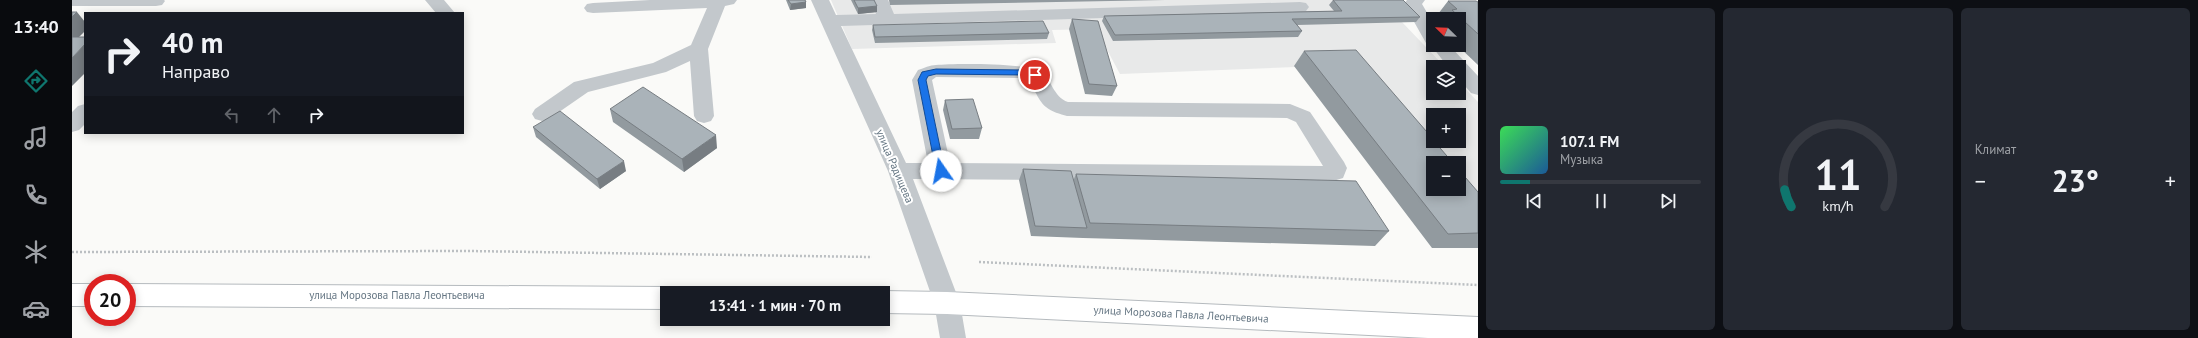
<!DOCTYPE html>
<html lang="ru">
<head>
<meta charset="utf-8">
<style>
  :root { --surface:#171b24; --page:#242831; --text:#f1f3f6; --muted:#9ea1a6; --line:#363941; --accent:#0f766e }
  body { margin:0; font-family:"PT Sans",sans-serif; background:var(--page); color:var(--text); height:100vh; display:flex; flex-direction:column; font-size:15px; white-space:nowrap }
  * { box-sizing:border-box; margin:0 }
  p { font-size:13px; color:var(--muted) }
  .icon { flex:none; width:22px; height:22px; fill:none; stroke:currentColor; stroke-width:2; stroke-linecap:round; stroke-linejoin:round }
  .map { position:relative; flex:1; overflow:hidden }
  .sheet { display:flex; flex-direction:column; gap:8px; padding:8px; background:#0d0f14; width:720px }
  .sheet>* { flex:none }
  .banner { position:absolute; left:12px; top:12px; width:380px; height:122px; border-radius:0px; box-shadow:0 2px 10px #0003; background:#171b24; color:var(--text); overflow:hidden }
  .needle { width:26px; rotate:293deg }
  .tools { position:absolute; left:1354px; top:12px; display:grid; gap:8px }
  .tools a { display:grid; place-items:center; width:40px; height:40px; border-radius:0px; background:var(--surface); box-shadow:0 2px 10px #0003; font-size:20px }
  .speed { position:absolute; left:12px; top:274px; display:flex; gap:8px; font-size:20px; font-weight:700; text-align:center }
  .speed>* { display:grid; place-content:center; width:52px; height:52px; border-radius:50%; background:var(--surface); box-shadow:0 2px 10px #0003; line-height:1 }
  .speed .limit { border:6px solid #d22; background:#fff; color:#111 }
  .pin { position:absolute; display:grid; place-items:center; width:34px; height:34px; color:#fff; margin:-17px; border:2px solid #fff; border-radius:50%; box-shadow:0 1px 4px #0007 }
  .me { position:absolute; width:44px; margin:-22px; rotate:348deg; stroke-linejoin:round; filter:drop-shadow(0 0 3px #0008) }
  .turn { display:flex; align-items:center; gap:14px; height:84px; padding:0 12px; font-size:18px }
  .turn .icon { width:52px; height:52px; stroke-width:2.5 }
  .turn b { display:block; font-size:28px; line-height:34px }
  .lanes { display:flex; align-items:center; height:38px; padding:0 12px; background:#0003; justify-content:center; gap:20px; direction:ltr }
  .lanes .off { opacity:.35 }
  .big { font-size:30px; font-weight:700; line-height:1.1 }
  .sheet .tile { flex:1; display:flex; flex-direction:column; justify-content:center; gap:6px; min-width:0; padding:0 14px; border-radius:6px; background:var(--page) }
  .sheet .dial { align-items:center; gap:0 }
  .dial svg { height:104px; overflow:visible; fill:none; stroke:var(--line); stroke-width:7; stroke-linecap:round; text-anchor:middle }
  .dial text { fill:var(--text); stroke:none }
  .song { display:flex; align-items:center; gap:12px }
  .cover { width:48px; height:48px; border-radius:6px; background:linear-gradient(135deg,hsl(130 70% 55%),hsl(210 70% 35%)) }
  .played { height:4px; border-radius:2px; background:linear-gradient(90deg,var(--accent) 15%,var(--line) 15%) }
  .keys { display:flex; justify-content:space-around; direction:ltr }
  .heat { display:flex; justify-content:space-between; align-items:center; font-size:22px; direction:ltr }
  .sheet .tiles { flex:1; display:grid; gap:8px; grid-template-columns:repeat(3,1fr) }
  .trip { position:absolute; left:588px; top:286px; width:230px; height:40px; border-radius:0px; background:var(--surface); box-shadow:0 2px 10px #0003; font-weight:700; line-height:40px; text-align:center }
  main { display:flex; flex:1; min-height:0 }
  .menu { display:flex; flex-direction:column; width:72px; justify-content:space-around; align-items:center; background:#090b0e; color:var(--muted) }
  .menu .icon { width:28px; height:28px }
  .menu .on { color:var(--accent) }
  .menu b { font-size:18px; color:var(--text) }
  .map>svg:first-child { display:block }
  .built { fill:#e8e9e9; fill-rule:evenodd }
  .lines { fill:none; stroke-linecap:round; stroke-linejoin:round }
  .major-casing { stroke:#b5babe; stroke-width:2 }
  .path { stroke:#bbbfc2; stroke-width:2.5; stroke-dasharray:2 2; stroke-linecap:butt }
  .minor { fill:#c3c8cc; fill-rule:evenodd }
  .major { fill:#fff; fill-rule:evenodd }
  .wall { fill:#929a9f }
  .shaded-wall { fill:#777d82 }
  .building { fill:#aab3b9; stroke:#777d82 }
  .route { fill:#1a73e8; stroke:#114b97 }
  .labels { text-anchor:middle; stroke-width:4; stroke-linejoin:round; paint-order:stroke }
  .street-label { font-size:11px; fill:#657683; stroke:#fff }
</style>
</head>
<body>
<main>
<nav class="menu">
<b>13:40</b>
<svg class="icon on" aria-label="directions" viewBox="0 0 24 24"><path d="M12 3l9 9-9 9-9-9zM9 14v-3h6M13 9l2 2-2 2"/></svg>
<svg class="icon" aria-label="music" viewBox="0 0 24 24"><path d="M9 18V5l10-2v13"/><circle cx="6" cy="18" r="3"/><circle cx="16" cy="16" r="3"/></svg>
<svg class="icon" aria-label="phone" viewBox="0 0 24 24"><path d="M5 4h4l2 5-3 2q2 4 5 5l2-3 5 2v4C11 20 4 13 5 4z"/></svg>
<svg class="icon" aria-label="climate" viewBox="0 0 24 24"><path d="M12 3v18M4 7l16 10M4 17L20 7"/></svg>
<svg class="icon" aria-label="car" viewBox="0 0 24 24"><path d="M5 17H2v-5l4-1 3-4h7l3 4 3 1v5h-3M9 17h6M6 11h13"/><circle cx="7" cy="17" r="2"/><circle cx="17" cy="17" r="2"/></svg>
</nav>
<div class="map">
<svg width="1406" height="338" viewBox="0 0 1406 338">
  <rect width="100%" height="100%" fill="#fafaf8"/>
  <path class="built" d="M759 0H1317L1329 21 1373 67H1361V93H1387V82L1406 102V225L1387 189V163H1361L1274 65 1048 74 1024 29 980 30 984 43 780 49ZM1361 115H1387V141H1361Z"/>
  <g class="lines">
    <defs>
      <path id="major" d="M0 284H21V306H0Z
        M55 284 595 287 604 290 605 293H595V309L55 306Z
        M811 291 875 292 1406 317V338H1356L875 314 811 313V293H806Z"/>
    </defs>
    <use href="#major" class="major-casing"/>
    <path class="path" d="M0 252 396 251 800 257
      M907 262 1406 285"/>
    <path class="minor" d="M0 0H92L93 1 90 5 84 6H0Z
      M353 0H372L383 13H364Z
      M578 0H665L662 4 653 6 636 49 642 116 639 121 632 123 625 121 622 116 618 61 594 72 516 92 477 119 470 121 463 119 460 114 463 109 502 82 581 63 619 45 635 8 521 13 515 12 512 8 515 4 521 3Z
      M739 0H757L764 15 804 14 798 0H816L822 14 1228 2 1234 3 1237 7 1234 11 1228 12 769 26 834 163H856L840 80 846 70C852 68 858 65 864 65 882 63 954 63 968 71 980 79 981 97 996 102L1218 104 1238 112 1272 162 1275 168 1271 178 1258 182 841 179 888 303 894 338H868L862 303 816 171ZM864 77 950 78C963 84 964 99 974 107 980 112 988 114 995 116L1215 118 1224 122 1251 166 878 163 860 80Z
      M1335 0H1353L1350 4 1361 23V45H1377L1406 76V95L1399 93 1387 79V67H1376L1358 44 1354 43 1332 4Z
      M13 104V124L7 130 0 132V112L6 106Z"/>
    <use href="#major" class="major"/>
  </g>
  <path class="wall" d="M714 0H733L734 2V8L718 10Z
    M779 0H802L805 12 786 14Z
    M817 0H1093L818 5Z
    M1261 0 1348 17 1344 22 1225 25 1230 31 1226 37 1041 41 1030 21 1032 16 1262 11 1257 5Z
    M1376 1 1406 2V65L1385 45H1387V19H1364L1363 18Z
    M1000 19 1045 86 1040 96 1013 94 997 29Z
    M801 25 977 33 975 39 803 43 800 30Z
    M1232 51 1406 192V248H1360L1222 66Z
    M873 100 910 128 907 139H878L871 110Z
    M538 109 645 148 612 172 541 122Z
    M461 127 554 171 528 189 464 137Z
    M951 169 1002 179 1004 174 1317 231 1303 246 1011 238 959 236 947 180Z"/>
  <path class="shaded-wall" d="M734 2V8L718 10 719 4Z
    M805 6V12L786 14V8Z
    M5 12 13 22V31L0 44V17Z
    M13 44V73L0 86V58Z
    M644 135 645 148 612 172 610 159Z
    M552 161 554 171 528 189 525 179Z"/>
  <path class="building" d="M716 0H733L734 2 719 4Z
    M782 0H802L805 6 786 8Z
    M1261 0H1331L1348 17 1220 19 1230 31 1043 35 1032 16 1270 11Z
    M1376 1H1404L1406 2V34L1380 10 1385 9Z
    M0 12H5L0 17Z
    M1000 19 1026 21 1045 86 1017 84Z
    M971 21 977 33 803 37 801 25Z
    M0 37H13V44L0 58Z
    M1284 50 1361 139V141H1362L1381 163H1361V189H1387V170L1406 192V233L1376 234 1232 51Z
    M571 87 644 135 610 159 538 109Z
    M901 99 910 128 880 129 873 100Z
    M488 111 552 161 525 179 461 127Z
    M951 169 999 171 1015 228 963 226Z
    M1004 174 1284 181 1317 231 1018 223Z"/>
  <path class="route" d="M864 69 952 70 967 75 963 78 952 75 864 74 856 76 854 80 873 171 869 175 864 171 846 80 850 72Z"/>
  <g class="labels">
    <g class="street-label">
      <text transform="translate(823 166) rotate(67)" y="4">улица Радищева</text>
      <text x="325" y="299">улица Морозова Павла Леонтьевича</text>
      <text transform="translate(1109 314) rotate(3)" y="4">улица Морозова Павла Леонтьевича</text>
    </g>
  </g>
</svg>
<div class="tools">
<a><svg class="needle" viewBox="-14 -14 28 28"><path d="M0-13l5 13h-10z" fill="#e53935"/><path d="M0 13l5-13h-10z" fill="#9ea1a6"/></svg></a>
<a><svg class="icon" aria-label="layers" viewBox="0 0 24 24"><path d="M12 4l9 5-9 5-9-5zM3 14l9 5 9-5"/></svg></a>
<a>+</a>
<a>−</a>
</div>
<div class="speed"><div class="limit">20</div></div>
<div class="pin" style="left:963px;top:75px;background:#d93025"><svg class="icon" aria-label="arrive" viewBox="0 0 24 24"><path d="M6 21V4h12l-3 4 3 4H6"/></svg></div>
<svg class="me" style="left:869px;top:171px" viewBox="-20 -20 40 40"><circle r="19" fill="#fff"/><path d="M0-13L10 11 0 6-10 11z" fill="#1a73e8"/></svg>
<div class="trip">13:41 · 1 мин · 70 m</div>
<div class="banner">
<div class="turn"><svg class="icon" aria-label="right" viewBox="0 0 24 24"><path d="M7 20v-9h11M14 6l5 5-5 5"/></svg><div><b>40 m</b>Направо</div></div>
<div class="lanes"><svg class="icon off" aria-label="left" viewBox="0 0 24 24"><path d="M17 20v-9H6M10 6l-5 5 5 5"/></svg><svg class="icon off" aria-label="ahead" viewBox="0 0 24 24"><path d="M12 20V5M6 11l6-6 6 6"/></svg><svg class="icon" aria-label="right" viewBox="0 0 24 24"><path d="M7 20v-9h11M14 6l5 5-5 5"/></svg></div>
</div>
</div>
<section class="sheet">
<div class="tiles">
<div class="tile">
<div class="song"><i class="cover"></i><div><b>107.1 FM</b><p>Музыка</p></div></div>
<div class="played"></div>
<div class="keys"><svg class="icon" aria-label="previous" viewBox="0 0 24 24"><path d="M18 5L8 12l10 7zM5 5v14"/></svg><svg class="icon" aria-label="pause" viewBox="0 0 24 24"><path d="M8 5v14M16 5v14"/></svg><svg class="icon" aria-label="next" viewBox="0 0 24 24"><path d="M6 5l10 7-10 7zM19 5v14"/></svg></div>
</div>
<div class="tile dial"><svg viewBox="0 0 100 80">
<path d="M14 69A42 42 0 1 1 86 69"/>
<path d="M14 69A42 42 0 0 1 9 56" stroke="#0f766e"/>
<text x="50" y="56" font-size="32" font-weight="700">11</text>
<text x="50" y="72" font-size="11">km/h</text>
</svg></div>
<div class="tile"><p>Климат</p>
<div class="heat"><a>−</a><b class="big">23°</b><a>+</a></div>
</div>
</div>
</section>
</main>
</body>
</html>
